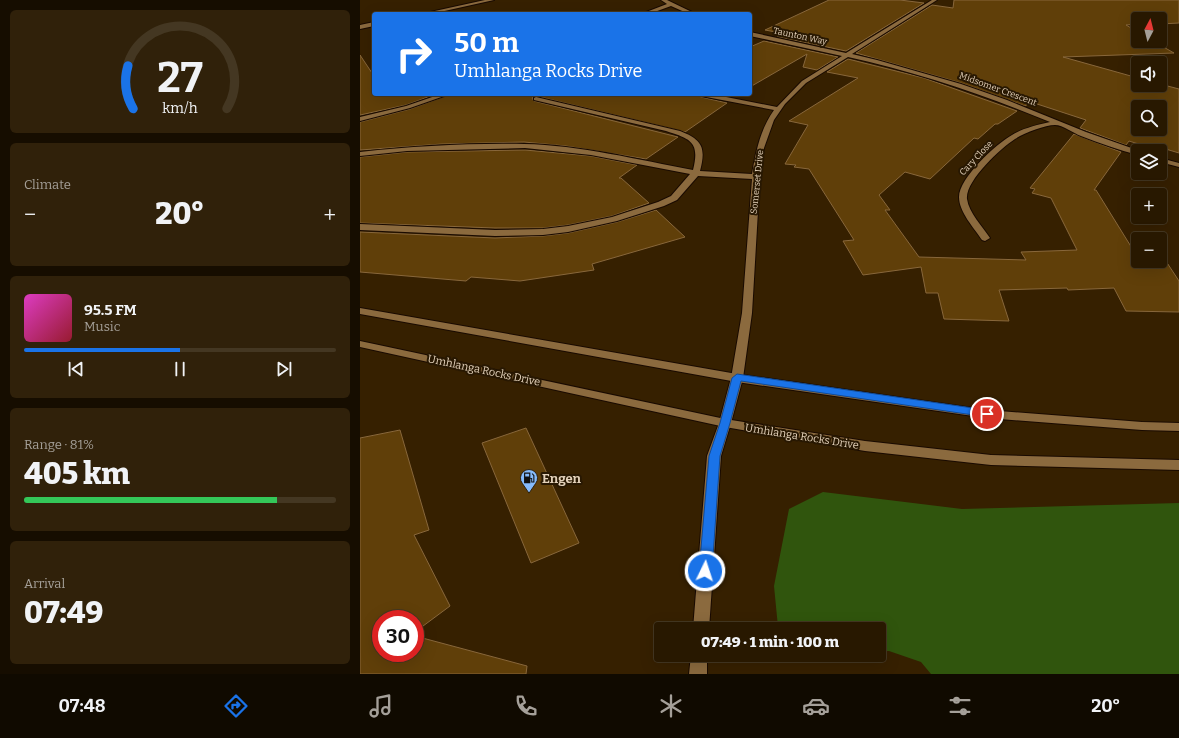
<!DOCTYPE html>
<html lang="en">
<head>
<meta charset="utf-8">
<style>
  :root { --surface:#281800; --page:#30210a; --text:#f1f3f6; --muted:#a5a099; --line:#443722; --accent:#1a73e8 }
  body { margin:0; font-family:Bitter,serif; background:var(--page); color:var(--text); height:100vh; display:flex; flex-direction:column; font-size:15px; white-space:nowrap }
  * { box-sizing:border-box; margin:0 }
  p { font-size:13px; color:var(--muted) }
  .icon { flex:none; width:22px; height:22px; fill:none; stroke:currentColor; stroke-width:2; stroke-linecap:round; stroke-linejoin:round }
  .map { position:relative; flex:1; overflow:hidden }
  .sheet { display:flex; flex-direction:column; gap:10px; padding:10px; background:#160d00; width:360px }
  .sheet>* { flex:none }
  .guide { position:absolute; left:12px; top:12px; width:380px; height:84px; border-radius:4px; box-shadow:0 4px 16px #0002,0 0 0 1px var(--line); background:#1a73e8; color:#fff; overflow:hidden }
  .needle { width:26px; rotate:7deg }
  .buttons { position:absolute; left:771px; top:12px; display:grid; gap:8px }
  .buttons a { display:grid; place-items:center; width:36px; height:36px; border-radius:4px; background:var(--surface); box-shadow:0 4px 16px #0002,0 0 0 1px var(--line); font-size:20px }
  .speed { position:absolute; left:12px; top:610px; display:flex; gap:8px; font-size:20px; font-weight:700; text-align:center }
  .speed>* { display:grid; place-content:center; width:52px; height:52px; border-radius:50%; background:var(--surface); box-shadow:0 4px 16px #0002,0 0 0 1px var(--line); line-height:1 }
  .speed .limit { border:6px solid #d22; background:#fff; color:#111 }
  .pin { position:absolute; display:grid; place-items:center; width:34px; height:34px; color:#fff; margin:-17px; border:2px solid #fff; border-radius:50%; box-shadow:0 1px 4px #0007 }
  .me { position:absolute; width:44px; margin:-22px; rotate:4deg; stroke-linejoin:round; filter:drop-shadow(0 0 3px #0008) }
  .turn { display:flex; align-items:center; gap:14px; height:84px; padding:0 16px; font-size:18px }
  .turn .icon { width:52px; height:52px; stroke-width:2.5 }
  .turn b { display:block; font-size:28px; line-height:34px }
  .big { font-size:30px; font-weight:800; line-height:1.1 }
  .sheet .widget { flex:1; display:flex; flex-direction:column; justify-content:center; gap:6px; min-width:0; padding:0 14px; border-radius:6px; background:var(--page) }
  .sheet .dial { align-items:center; gap:0 }
  .dial svg { height:104px; overflow:visible; fill:none; stroke:var(--line); stroke-width:7; stroke-linecap:round; text-anchor:middle }
  .dial text { fill:var(--text); stroke:none }
  .song { display:flex; align-items:center; gap:12px }
  .cover { width:48px; height:48px; border-radius:6px; background:linear-gradient(135deg,hsl(310 70% 55%),hsl(350 70% 35%)) }
  .played { height:4px; border-radius:2px; background:linear-gradient(90deg,var(--accent) 50%,var(--line) 50%) }
  .keys { display:flex; justify-content:space-around; direction:ltr }
  .heat { display:flex; justify-content:space-between; align-items:center; font-size:22px; direction:ltr }
  .charge { height:6px; border-radius:3px; background:linear-gradient(90deg,#34c759 81%,var(--line) 0) }
  .trip { position:absolute; left:294px; top:622px; width:232px; height:40px; border-radius:4px; background:var(--surface); box-shadow:0 4px 16px #0002,0 0 0 1px var(--line); font-weight:800; line-height:40px; text-align:center }
  .tab-bar { display:flex; height:64px; justify-content:space-around; align-items:center; background:#100a00; color:var(--muted) }
  .tab-bar .icon { width:28px; height:28px }
  .tab-bar .current { color:var(--accent) }
  .tab-bar b { font-size:18px; color:var(--text) }
  main { display:flex; flex:1; min-height:0 }
  .map>svg:first-child { display:block }
  .forest { fill:#30550d }
  .building { fill:#603f09; stroke:#88673b; fill-rule:evenodd }
  .lines { fill:none; stroke-linecap:round; stroke-linejoin:round }
  .minor-casing { stroke:#190a00; stroke-width:2 }
  .secondary-casing { stroke:#190a00; stroke-width:2 }
  .minor { fill:#8b6a3e; fill-rule:evenodd }
  .secondary { fill:#8b6a3e; fill-rule:evenodd }
  .route { fill:#1a73e8; stroke:#114b97 }
  .labels { text-anchor:middle; stroke-width:4; stroke-linejoin:round; paint-order:stroke }
  .far-street-label { font-size:9px; fill:#e3d1ba; stroke:#281802 }
  .street-label { font-size:11px; fill:#e3d1ba; stroke:#281802 }
  .near-poi-label { font-size:13px; font-weight:bold; fill:#e3d1ba; stroke:#281802; text-anchor:start }
</style>
</head>
<body>
<main>
<section class="sheet">
<div class="widget dial"><svg viewBox="0 0 100 80">
<path d="M14 69A42 42 0 1 1 86 69"/>
<path d="M14 69A42 42 0 0 1 10 36" stroke="#1a73e8"/>
<text x="50" y="56" font-size="32" font-weight="700">27</text>
<text x="50" y="72" font-size="11">km/h</text>
</svg></div>
<div class="widget"><p>Climate</p>
<div class="heat"><a>−</a><b class="big">20°</b><a>+</a></div>
</div>
<div class="widget">
<div class="song"><i class="cover"></i><div><b>95.5 FM</b><p>Music</p></div></div>
<div class="played"></div>
<div class="keys"><svg class="icon" aria-label="previous" viewBox="0 0 24 24"><path d="M18 5L8 12l10 7zM5 5v14"/></svg><svg class="icon" aria-label="pause" viewBox="0 0 24 24"><path d="M8 5v14M16 5v14"/></svg><svg class="icon" aria-label="next" viewBox="0 0 24 24"><path d="M6 5l10 7-10 7zM19 5v14"/></svg></div>
</div>
<div class="widget"><p>Range · 81%</p><b class="big">405 km</b><div class="charge"></div></div>
<div class="widget"><p>Arrival</p><b class="big">07:49</b></div>
</section>
<div class="map">
<svg width="819" height="674" viewBox="0 0 819 674">
  <rect width="100%" height="100%" fill="#362000"/>
  <path class="forest" d="M463 492 602 509 819 503V674H571L561 662 529 651H519V629H420L418 627 414 586 429 509Z"/>
  <path class="building" d="M469 0H540L564 3 486 51 419 37 416 35 421 33 405 30Z
    M594 0H819V23L800 24V19H778V24L766 25 778 32V41H793L814 53 703 57 778 78V85L800 84 819 89V153L789 144 785 146 769 141 766 145 720 128 726 120 671 102 665 106 601 83 496 53 572 5 593 8ZM778 107H800V129H778Z
    M404 41 478 57 457 70 443 67 447 54 390 87V47Z
    M0 55 14 76V94H76L46 105 0 115Z
    M488 59 564 78 657 111 638 124H635L618 139 614 138 570 179 545 172 519 195 530 210H525L559 257 666 260 661 252 717 250 691 198 672 193 675 189 670 188 714 134 761 152 734 190H736L775 253 778 251V261H800V252L819 281V312L766 311 754 288 708 290 707 288 639 290 649 321 584 319 578 293H566L561 267 503 275 483 241 494 240 449 169 434 167 436 165 425 164 448 125 429 121 498 78 467 72Z
    M91 94H337L341 97 367 103 325 132 176 96 172 98 174 101 318 137 286 159 206 146 164 142 82 144 0 150V122L50 109Z
    M165 150 231 156 277 165 259 178H261L289 203 252 216 208 225 183 228H135L0 223V157L47 152Z
    M296 210 325 237 232 264 234 270 160 281 111 277 106 281 0 272V232L135 238 183 236 208 233 257 222Z
    M166 428 219 543 171 563 122 443Z
    M40 430 69 530 54 535 90 606 55 632V619H21V653H55V636L167 666 166 674H0V438Z"/>
  <g class="lines">
    <defs>
      <path id="minor" d="M125 0H134L71 14H61Z
        M301 0H307L336 14H329L311 6 289 14H281L307 4Z
        M572 0H577L492 54 517 60 601 84 647 100 726 132 780 151H778V155C759 150 739 143 721 136 713 133 703 125 695 125 685 125 664 133 655 139 641 148 605 181 607 199 609 213 622 226 630 238L625 241 622 240C614 228 599 212 599 197 599 178 636 144 652 135 663 128 677 125 690 122 624 95 557 72 488 57L446 83 425 104 414 120 404 148 400 177 392 313 383 378 371 423 361 456 349 629H333L347 456 359 423 371 378 382 313 392 179 338 176 317 200 304 206 257 221 208 232 183 235 135 236 0 230V224L135 230 183 229 208 226 252 217 298 202 311 196 330 174 231 155 165 148 47 151 0 156V152C54 146 110 143 164 144 219 145 279 160 333 170 340 142 331 139 306 131L174 100V98L176 97 320 131C343 140 346 148 340 171L392 174C396 151 400 130 414 110L341 96 338 94H351L417 107 442 81 482 56 390 36V32L486 53Z
        M14 22V26L0 29V25Z
        M81 94H90L50 108 0 121V117L46 106Z
        M800 158 819 163V167L800 162Z
        M331 655H347V674H329Z"/>
      <path id="secondary" d="M0 308 377 374 627 410 782 422 819 423V431L782 430 627 418 377 382 0 314Z
        M0 341 365 419 505 441 631 455 819 460V470L631 465 505 451 365 427 0 347Z"/>
    </defs>
    <use href="#minor" class="minor-casing"/>
    <use href="#secondary" class="secondary-casing"/>
    <use href="#minor" class="minor"/>
    <use href="#secondary" class="secondary"/>
  </g>
  <path class="route" d="M377 374 627 410 632 414 627 417 381 381 370 423 360 456 352 571 350 575 345 577 341 575 339 571 349 456 360 423 372 378Z"/>
  <defs>
    <symbol id="fuel-pin" viewBox="-11 -11 22 30"><path d="M0 17L-7.5 6A9.5 9.5 0 1 1 7.5 6Z" fill="#86bbfb" stroke="#281802"/><path d="M-5.5-6h7V0h2V4h1.3V-2.5L3-4.5l.8-.8L6-3V5H2.5V1h-1V6h-7ZM-4.2-4.7v3.2H.2V-4.7Z" fill="#111"/></symbol>
  </defs>
  <g fill-rule="evenodd">
    <use href="#fuel-pin" x="159" y="468" width="20" height="27"/>
  </g>
  <g class="labels">
    <g class="far-street-label">
      <text transform="translate(440 36) rotate(12)" y="3">Taunton Way</text>
      <text transform="translate(638 89) rotate(20)" y="3">Midsomer Crescent</text>
      <text transform="translate(616 158) rotate(-47)" y="3">Cary Close</text>
      <text transform="translate(397 182) rotate(-84)" y="3">Somerset Drive</text>
    </g>
    <g class="street-label">
      <text transform="translate(124 370) rotate(12)" y="4">Umhlanga Rocks Drive</text>
      <text transform="translate(442 436) rotate(9)" y="4">Umhlanga Rocks Drive</text>
    </g>
    <g class="near-poi-label">
      <text x="182" y="483">Engen</text>
    </g>
  </g>
</svg>
<div class="buttons">
<a><svg class="needle" viewBox="-14 -14 28 28"><path d="M0-13l5 13h-10z" fill="#e53935"/><path d="M0 13l5-13h-10z" fill="#a5a099"/></svg></a>
<a><svg class="icon" aria-label="sound" viewBox="0 0 24 24"><path d="M4 9h4l5-4v14l-5-4H4zM17 9q2 3 0 6"/></svg></a>
<a><svg class="icon" aria-label="search" viewBox="0 0 24 24"><circle cx="10" cy="10" r="6"/><path d="M15 15l6 6"/></svg></a>
<a><svg class="icon" aria-label="layers" viewBox="0 0 24 24"><path d="M12 4l9 5-9 5-9-5zM3 14l9 5 9-5"/></svg></a>
<a>+</a>
<a>−</a>
</div>
<div class="speed"><div class="limit">30</div></div>
<div class="pin" style="left:627px;top:414px;background:#d93025"><svg class="icon" aria-label="arrive" viewBox="0 0 24 24"><path d="M6 21V4h12l-3 4 3 4H6"/></svg></div>
<svg class="me" style="left:345px;top:571px" viewBox="-20 -20 40 40"><circle r="17" fill="#1a73e8" stroke="#fff" stroke-width="3"/><path d="M0-11L8 9 0 5-8 9z" fill="#fff"/></svg>
<div class="trip">07:49 · 1 min · 100 m</div>
<div class="guide">
<div class="turn"><svg class="icon" aria-label="right" viewBox="0 0 24 24"><path d="M7 20v-9h11M14 6l5 5-5 5"/></svg><div><b>50 m</b>Umhlanga Rocks Drive</div></div>
</div>
</div>
</main>
<nav class="tab-bar">
<b>07:48</b>
<svg class="icon current" aria-label="directions" viewBox="0 0 24 24"><path d="M12 3l9 9-9 9-9-9zM9 14v-3h6M13 9l2 2-2 2"/></svg>
<svg class="icon" aria-label="music" viewBox="0 0 24 24"><path d="M9 18V5l10-2v13"/><circle cx="6" cy="18" r="3"/><circle cx="16" cy="16" r="3"/></svg>
<svg class="icon" aria-label="phone" viewBox="0 0 24 24"><path d="M5 4h4l2 5-3 2q2 4 5 5l2-3 5 2v4C11 20 4 13 5 4z"/></svg>
<svg class="icon" aria-label="climate" viewBox="0 0 24 24"><path d="M12 3v18M4 7l16 10M4 17L20 7"/></svg>
<svg class="icon" aria-label="car" viewBox="0 0 24 24"><path d="M5 17H2v-5l4-1 3-4h7l3 4 3 1v5h-3M9 17h6M6 11h13"/><circle cx="7" cy="17" r="2"/><circle cx="17" cy="17" r="2"/></svg>
<svg class="icon" aria-label="filters" viewBox="0 0 24 24"><path d="M4 7h16M4 17h16"/><circle cx="9" cy="7" r="2"/><circle cx="15" cy="17" r="2"/></svg>
<b>20°</b>
</nav>
</body>
</html>
